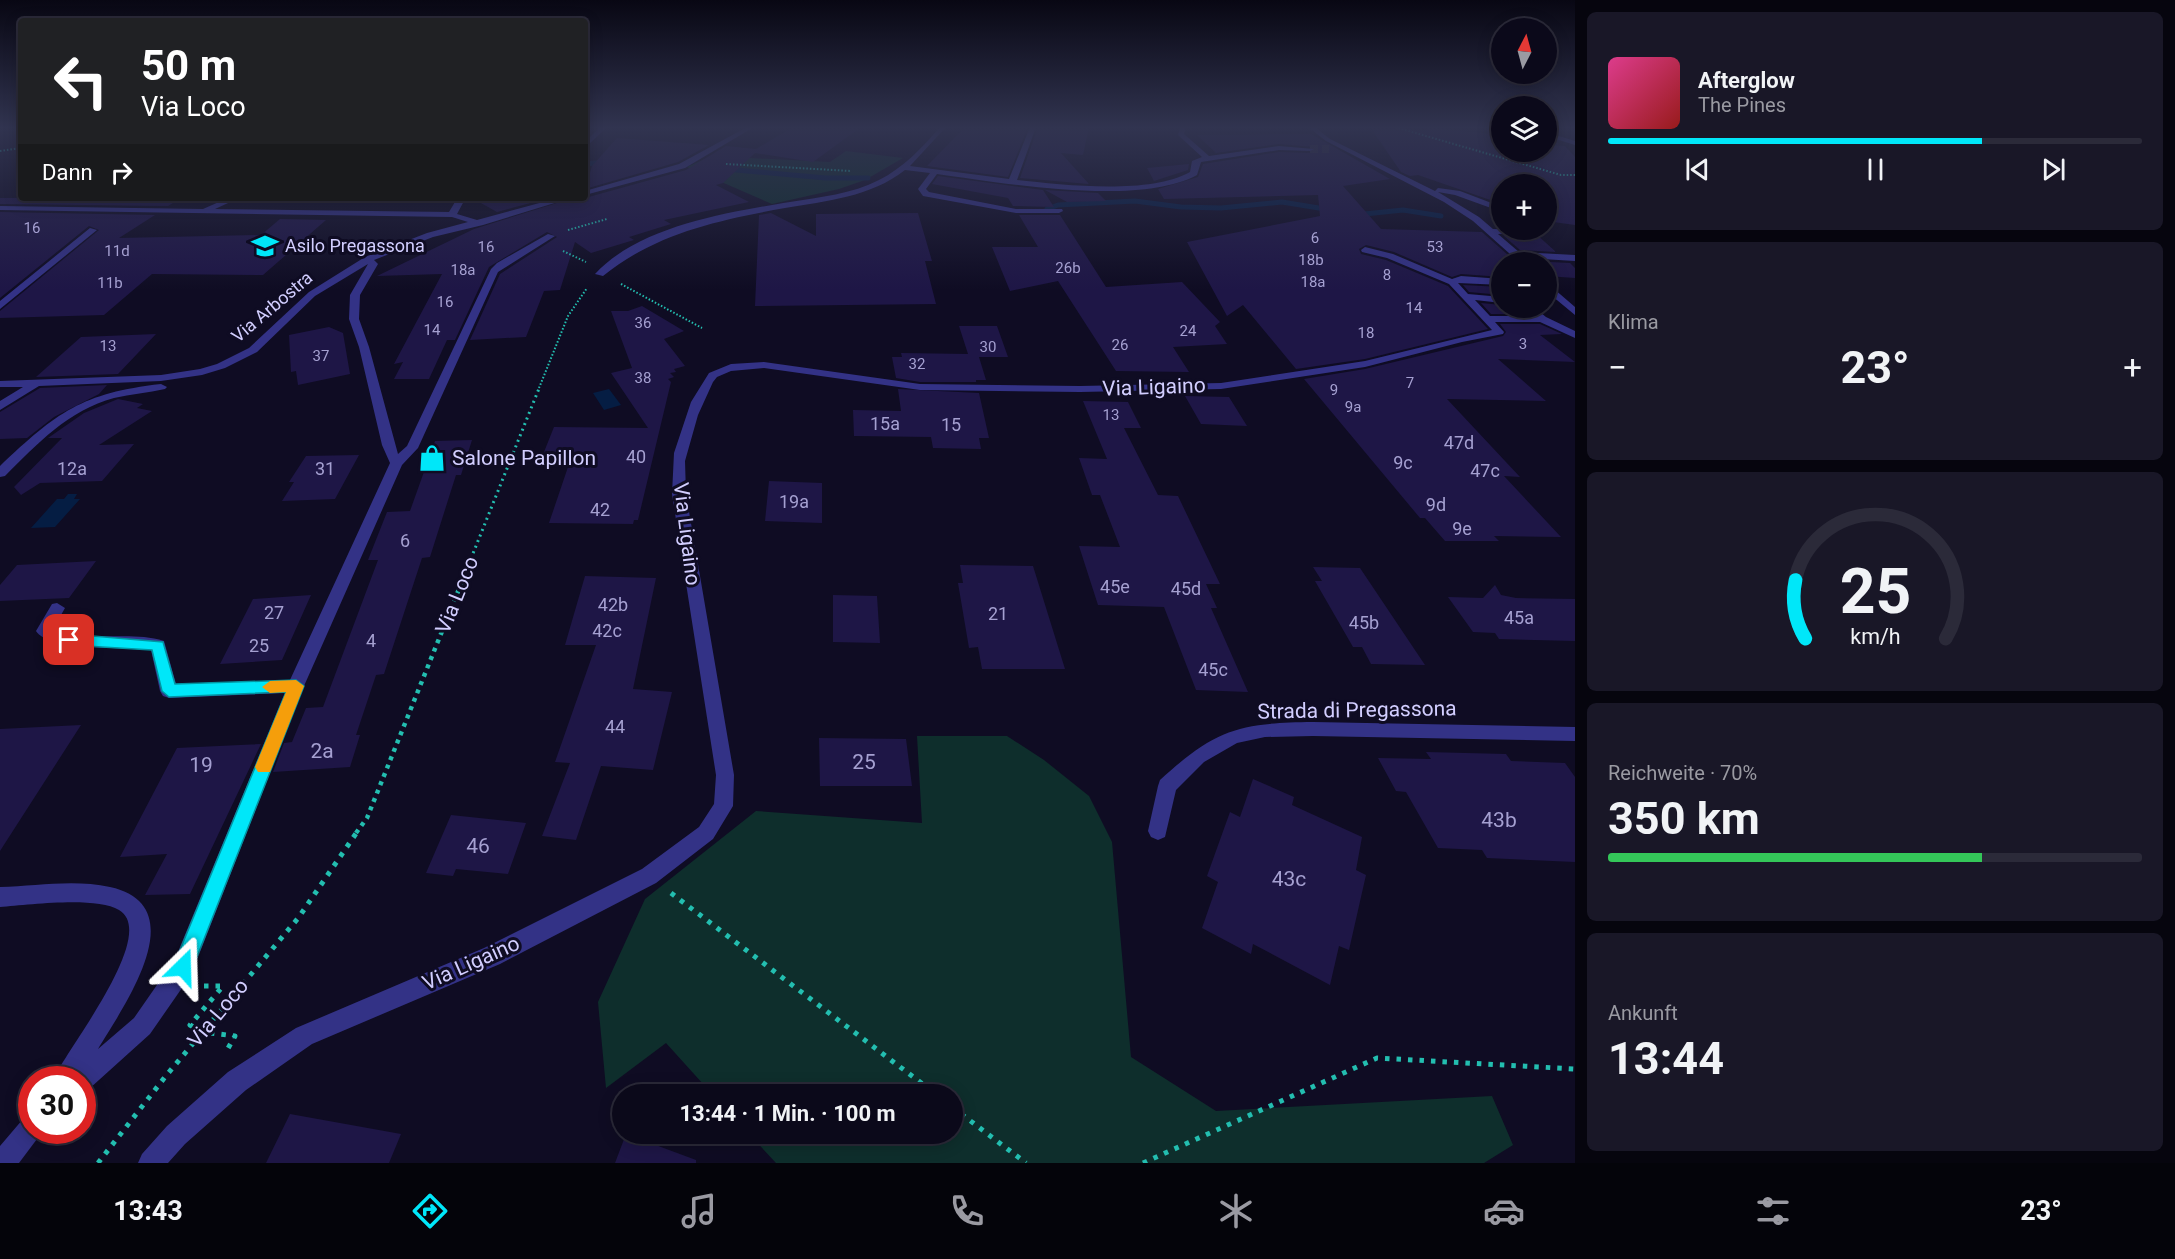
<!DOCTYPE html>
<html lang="de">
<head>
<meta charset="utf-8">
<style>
  :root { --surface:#0b091a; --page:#191727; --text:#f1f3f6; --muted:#9a9aa2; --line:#2b2a39; --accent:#00e7f9 }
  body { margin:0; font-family:Roboto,sans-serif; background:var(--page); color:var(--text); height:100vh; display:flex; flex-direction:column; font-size:22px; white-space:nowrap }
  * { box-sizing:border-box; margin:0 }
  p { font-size:20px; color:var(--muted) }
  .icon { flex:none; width:33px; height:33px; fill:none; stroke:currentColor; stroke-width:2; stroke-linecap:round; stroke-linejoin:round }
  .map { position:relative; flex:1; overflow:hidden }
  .sheet { display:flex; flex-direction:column; gap:12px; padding:12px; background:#06050e; width:600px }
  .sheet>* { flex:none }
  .hud { position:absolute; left:18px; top:18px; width:570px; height:183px; border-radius:6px; box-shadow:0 3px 15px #0003,0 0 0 2px var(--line); background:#202124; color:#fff; overflow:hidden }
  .needle { width:39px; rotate:6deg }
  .buttons { position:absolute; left:1491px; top:18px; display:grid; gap:12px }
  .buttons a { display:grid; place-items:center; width:66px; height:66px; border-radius:50%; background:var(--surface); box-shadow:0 3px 15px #0003,0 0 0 2px var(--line); font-size:30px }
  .speed { position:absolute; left:18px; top:1066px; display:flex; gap:12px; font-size:30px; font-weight:700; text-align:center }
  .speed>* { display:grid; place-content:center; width:78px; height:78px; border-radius:50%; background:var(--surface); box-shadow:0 3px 15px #0003,0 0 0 2px var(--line); line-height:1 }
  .speed .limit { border:9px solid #d22; background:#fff; color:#111 }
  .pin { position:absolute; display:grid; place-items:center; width:51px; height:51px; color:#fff; margin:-26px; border-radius:12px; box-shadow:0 3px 9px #0006 }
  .me { position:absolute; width:66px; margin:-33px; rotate:22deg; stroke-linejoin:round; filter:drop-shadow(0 0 4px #0008) }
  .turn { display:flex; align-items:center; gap:21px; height:126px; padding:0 24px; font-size:27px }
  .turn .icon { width:78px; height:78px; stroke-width:2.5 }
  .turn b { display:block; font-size:42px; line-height:51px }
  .then { display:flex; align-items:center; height:57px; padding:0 24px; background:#0003; gap:12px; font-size:22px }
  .big { font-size:45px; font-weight:700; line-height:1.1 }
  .sheet .widget { flex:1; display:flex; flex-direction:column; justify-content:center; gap:9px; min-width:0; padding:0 21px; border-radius:9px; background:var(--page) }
  .sheet .dial { align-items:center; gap:0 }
  .dial svg { height:156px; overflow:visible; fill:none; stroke:var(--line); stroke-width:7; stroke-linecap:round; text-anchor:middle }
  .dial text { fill:var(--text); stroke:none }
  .song { display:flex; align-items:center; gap:18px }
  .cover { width:72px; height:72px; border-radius:9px; background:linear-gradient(135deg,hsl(330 70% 55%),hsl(0 70% 35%)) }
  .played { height:6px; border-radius:3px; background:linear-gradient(90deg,var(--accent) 70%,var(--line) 70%) }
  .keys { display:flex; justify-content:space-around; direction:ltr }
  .heat { display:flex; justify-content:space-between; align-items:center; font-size:33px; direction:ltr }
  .charge { height:9px; border-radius:4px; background:linear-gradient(90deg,#34c759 70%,var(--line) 0) }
  .trip { position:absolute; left:612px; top:1084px; width:351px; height:60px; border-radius:30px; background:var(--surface); box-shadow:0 3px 15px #0003,0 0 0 2px var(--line); font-weight:700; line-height:60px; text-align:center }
  .tab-bar { display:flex; height:96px; justify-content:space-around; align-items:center; background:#04040a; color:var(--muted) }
  .tab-bar .icon { width:42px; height:42px }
  .tab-bar .selected { color:var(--accent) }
  .tab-bar b { font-size:27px; color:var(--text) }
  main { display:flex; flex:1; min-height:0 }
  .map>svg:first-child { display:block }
  .green { fill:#0e2e2c }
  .water { fill:#051d43 }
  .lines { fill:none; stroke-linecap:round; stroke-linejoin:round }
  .stream { stroke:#051d43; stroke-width:5 }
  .building { fill:#1e1646 }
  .minor-tunnel { stroke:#2c2944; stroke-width:8; stroke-dasharray:8 4; stroke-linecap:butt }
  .path-far3 { stroke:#23beb0; stroke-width:2; stroke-dasharray:1.5 2; stroke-linecap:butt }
  .path-far2 { stroke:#23beb0; stroke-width:3; stroke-dasharray:2 4; stroke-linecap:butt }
  .path-far1 { stroke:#23beb0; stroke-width:4.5; stroke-dasharray:4 5; stroke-linecap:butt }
  .path { stroke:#23beb0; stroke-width:5; stroke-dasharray:4.5 7; stroke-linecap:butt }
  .minor { fill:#333286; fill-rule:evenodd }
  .route { fill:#00e7f9; stroke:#0096a2; stroke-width:1.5 }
  .slow { fill:#f59e0b }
  .labels { text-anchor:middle; stroke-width:6; stroke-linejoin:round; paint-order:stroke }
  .far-number-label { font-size:15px; fill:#a5a0d1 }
  .far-poi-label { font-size:18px; fill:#d2ceff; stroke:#0f0c23; text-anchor:start }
  .far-street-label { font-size:18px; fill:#d2ceff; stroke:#0f0c23 }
  .number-label { font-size:18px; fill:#a5a0d1 }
  .street-label { font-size:21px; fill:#d2ceff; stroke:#0f0c23 }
  .poi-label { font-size:21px; fill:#d2ceff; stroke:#0f0c23; text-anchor:start }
  .near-number-label { font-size:21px; fill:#a5a0d1 }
</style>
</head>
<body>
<main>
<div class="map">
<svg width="1575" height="1163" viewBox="0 0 1575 1163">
  <rect width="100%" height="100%" fill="#0f0c23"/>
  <path class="green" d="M846 151 903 158 865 180 839 189 772 204 687 167 712 156 830 162Z
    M917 736H1007L1044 760 1089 796 1112 842 1131 1057 1216 1111 1492 1096 1513 1145 1484 1163H776L749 1134H952V1095H713L666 1043 606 1088 598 1002 645 899 756 811 922 823Z"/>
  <path class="water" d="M609 389 621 405 604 410 593 393Z
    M68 494H77L74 499H80L55 527 31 528 57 499H64Z"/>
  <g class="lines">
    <path class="stream" d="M585 164 607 162
      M725 169 826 178H868
      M1047 209 1058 205 1135 201 1181 207 1221 208 1282 202 1331 210
      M1355 215 1403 210 1441 216"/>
  </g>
  <path class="building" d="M793 127H861L813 162 755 153 723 183 716 185 749 202 664 220 671 224 629 237 634 240 591 253 575 242 560 290 544 291 526 337 470 340 500 274 557 237 547 232 489 267 455 340H447L429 379H394L403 362 394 364 442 274 377 276 474 229 573 198H585L686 170 726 146 756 149Z
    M965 127H1028L1008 177 927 166Z
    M1038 127H1089L1083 155 1061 153 1089 184 1020 178Z
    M1370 127 1427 131 1424 127 1484 133 1495 136 1502 141V152H1546V145L1565 146 1575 157V225L1546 221V184H1502V204L1418 175 1410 176 1401 172Z
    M1311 134 1390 179 1343 186 1381 229 1482 232 1516 262H1502V277L1461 274 1452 277 1394 252 1366 245 1359 249 1361 254 1386 260 1448 286 1488 329 1365 359 1296 369 1243 305 1227 316 1187 242 1320 216 1318 195 1164 199 1158 189 1198 177 1203 164 1279 152 1310 153 1316 150 1314 147 1279 144 1216 153 1197 135Z
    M617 138 709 145 678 162 585 189 592 166Z
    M1189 164 1188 170 1154 181 1147 168Z
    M938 176 1043 190 1054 207 1013 206 1008 198 932 184Z
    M1045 190 1098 193 1106 201 1067 202Z
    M0 198H181L168 206 0 204Z
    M472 198H549L497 212Z
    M0 212 155 215 119 238 261 235 280 219 326 220 263 275 152 274 104 315 0 318V311L99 230 89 226 0 298Z
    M771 213 816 236V214L918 213 932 261H925L936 304 755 306 759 215Z
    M1019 215H1060L1106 287 1182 282 1220 322 1215 326 1227 344 1173 347 1189 372 1116 371 1058 281 1010 291 992 247H1038Z
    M1521 233H1535L1556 252 1520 250 1504 236Z
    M1530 261 1570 263 1575 268V278L1546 276V262Z
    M1463 285 1502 287V295L1469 292Z
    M1481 303 1502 305V308H1523L1528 314H1491Z
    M642 306 684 331 664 339 685 366 674 369 676 372 670 373 674 377 668 379 671 382 638 520H634L633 524 549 523 568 467H538L554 427 648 428 611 373 632 368 611 311H628Z
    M1500 324H1540L1562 334 1540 335 1575 362 1498 359 1546 401 1447 399 1520 477 1504 476 1561 537 1494 536 1499 541H1445L1425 518H1420L1304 379 1365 369 1503 336 1506 332Z
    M959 326H997L1008 357H979L986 380H976V382H920L896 378 892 357H902L901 353 968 354Z
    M329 327 343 333 350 374 298 385 296 371 291 372 289 335Z
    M156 334 118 374 36 377 81 337Z
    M107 385 99 394 54 417 27 438 0 439V412L40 388Z
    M898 389 979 393 989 438H979L981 449 933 448 931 437 854 436 853 410 901 411Z
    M1185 396 1229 397 1247 426 1201 424Z
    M118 399 143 404 137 408 152 411 99 445 134 444 102 481 40 483 21 495 14 487 62 438H48L84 413Z
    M1083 401 1128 402 1141 428H1124L1158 495 1178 496 1220 584H1206L1217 608H1211L1248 692 1196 690 1164 607 1098 605 1079 546 1120 547 1100 495H1092L1079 458 1107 459Z
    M472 440 461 475H456L430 557 422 558 384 674 376 675 356 735H360L350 767 273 772 284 743 292 742 306 708 323 707 378 560H368L387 512 410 511 435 441Z
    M359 455 335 499 282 501 294 482H289L306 456Z
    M769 481 822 483V523L765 521Z
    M96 561 69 598 0 601V585L17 565Z
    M960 565 1033 566 1065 669H982L978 647 969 648 958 583H963Z
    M1313 567 1360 568 1425 665 1371 664 1362 647H1353L1315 581H1322Z
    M585 576 656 578 633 689 672 692 653 770 601 766 576 840 542 836 570 763 555 762 596 645H565Z
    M1495 585 1501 595 1516 598 1575 599V641L1499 639 1495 633 1473 632 1448 597 1483 598Z
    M311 595 282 660 220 664 253 599Z
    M833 595 877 596 880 643 833 642Z
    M81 725 0 851V729Z
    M819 738 906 739 912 786H820Z
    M261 744 190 894 145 895 167 854 120 857 177 748Z
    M1426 752 1506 754 1511 761 1565 763 1575 777V862L1487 858 1482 850 1438 848 1406 792 1396 791 1378 758 1431 759Z
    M1253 779 1294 797 1292 805 1362 837 1356 870 1366 875 1349 950 1339 946 1330 985 1253 944 1251 954 1202 928 1218 882 1207 876 1230 812 1240 817Z
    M451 815 526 823 508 874 456 869 453 876 426 873Z
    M290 1114 401 1134 389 1163H266Z
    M626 1134 696 1160V1163H615Z"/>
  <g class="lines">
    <path class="minor-tunnel" d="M1310 149H1329"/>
    <path class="path-far3" d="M1395 127 1561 175H1575
      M0 151 21 148
      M726 164 851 171
      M568 230 607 219
      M563 251 586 262
      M621 284 702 328
      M539 388 568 316 587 288"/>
    <path class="path-far2" d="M462 581 540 386"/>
    <path class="path-far1" d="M356 833 367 818 463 579"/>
    <path class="path" d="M671 893 937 1095
      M204 986H223L190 1025 202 1032 235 1036 226 1052
      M952 1107 1026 1163
      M98 1163 165 1077 299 917 357 832
      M1143 1163 1377 1058 1575 1069"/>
    <path class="minor" d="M600 127H607L585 148V142Z
      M747 127H754L685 168 585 195V191L679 164Z
      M940 127H946L910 166 1009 179 1030 127H1036L1017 180C1064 185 1149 195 1190 172L1192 161 1202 157 1178 135 1180 127H1186L1184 134 1209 156 1279 146 1314 149 1310 151 1279 150 1201 162 1197 175C1138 207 1003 183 937 174L926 189 929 192 1016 209H1062L1063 211 1059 213H1016L923 196 918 189 930 173 905 170C871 197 826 201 785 208 719 220 656 233 603 276L595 274C639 226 729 212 790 202 820 197 852 194 879 180 903 168 922 148 940 127Z
      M1308 127H1315L1330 139 1435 191 1438 188 1460 191 1502 207V212L1455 195 1438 192 1479 217 1493 229 1521 230 1517 233 1498 234 1519 252 1575 255V261L1525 258 1528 262H1519L1473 221 1444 202 1326 141Z
      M1546 132 1575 141V145L1546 136Z
      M228 198H239L215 209 449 212 455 202 450 198H460L464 201 457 214 477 220 558 198H571L483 225 433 237 374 260 378 264 360 295 359 319 369 347 398 454 407 446 491 269 497 263 548 234 555 236 498 272 418 448 402 465 304 686 191 975 150 1034 89 1089 82 1091V1080H53C65 1051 160 934 119 910 96 896 28 905 0 907V887C36 886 74 879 110 887 196 906 123 1007 98 1049L134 1018 175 959 285 693 169 698 163 696 160 691 151 650C127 647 48 651 36 631L52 604 57 603 65 608 53 629C87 644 128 630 164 641L176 684 290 680 390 463 382 445 359 347 349 319 350 295 368 264 315 296 257 352 225 368 202 375 161 381 39 386 0 410V401L23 387H0V381L161 375 200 369 217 364 249 348 309 292 365 257 427 233 468 222 452 217 0 210V206L203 209Z
      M90 228 97 230 0 309V301Z
      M1365 247 1393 254 1452 279 1461 276 1502 279V285L1458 283 1468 294 1502 297V303L1475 300 1490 316H1533L1525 308H1535L1546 317 1575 331V338L1540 322H1495L1504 332 1503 334 1462 342 1365 367 1221 389 1080 392 920 390 764 368 731 371 717 377 713 382 698 415 685 461 686 494 734 775 733 806 713 839 656 883 500 964 312 1044 246 1090 185 1144 168 1163H138L142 1154 167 1126 228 1072 296 1028 484 948 642 869 699 827 714 804 716 775 672 494 674 453 691 402 709 373 731 364 764 362 920 384 1080 386 1221 383 1365 361 1492 330 1449 284 1387 258 1362 252 1361 250Z
      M1546 282 1575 307V315L1546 291Z
      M161 384 167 387 165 389C148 393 131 394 114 398 69 410 37 444 5 476L0 477V466C57 412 82 393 161 384Z
      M1313 722 1575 727V741L1313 736 1265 737 1237 743 1204 762 1176 790 1165 837 1158 840 1151 837 1148 831 1158 786 1160 780C1216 729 1238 723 1313 722Z
      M32 1116V1131H43L19 1163H0V1146L23 1119Z"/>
  </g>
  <linearGradient id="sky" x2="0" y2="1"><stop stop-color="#080713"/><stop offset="0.44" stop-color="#313450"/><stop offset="1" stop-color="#313450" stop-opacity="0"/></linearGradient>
  <rect width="1575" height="290" fill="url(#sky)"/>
  <path class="route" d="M69 634 163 642 175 684 296 680 304 686 193 967 191 974 183 977 176 974 173 967 286 692 169 697 162 691 152 650 69 645 61 640Z"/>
  <path class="slow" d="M296 680 304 686 272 767 270 772H258L255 767 286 692 270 693 262 687 270 681Z"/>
  <defs>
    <symbol id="school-bare" viewBox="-9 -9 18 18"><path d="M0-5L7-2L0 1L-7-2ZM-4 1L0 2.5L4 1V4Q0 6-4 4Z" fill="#00e7f9" stroke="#0f0c23" stroke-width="2.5" paint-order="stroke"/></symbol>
    <symbol id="shop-bare" viewBox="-9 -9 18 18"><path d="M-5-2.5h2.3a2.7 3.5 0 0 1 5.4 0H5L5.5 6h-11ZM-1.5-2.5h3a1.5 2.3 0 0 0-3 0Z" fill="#00e7f9" stroke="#0f0c23" stroke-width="2.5" paint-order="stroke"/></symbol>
  </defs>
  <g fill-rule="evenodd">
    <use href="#school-bare" x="246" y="227" width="38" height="38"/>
    <use href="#shop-bare" x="413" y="439" width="38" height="38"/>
  </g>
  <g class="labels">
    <g class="far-number-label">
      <text x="32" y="233">16</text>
      <text x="1315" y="243">6</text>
      <text x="486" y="252">16</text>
      <text x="1435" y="252">53</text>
      <text x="117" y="256">11d</text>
      <text x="1311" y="265">18b</text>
      <text x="1068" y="273">26b</text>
      <text x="463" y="275">18a</text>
      <text x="1387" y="280">8</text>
      <text x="1313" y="287">18a</text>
      <text x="110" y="288">11b</text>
      <text x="445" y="307">16</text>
      <text x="1414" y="313">14</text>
      <text x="643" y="328">36</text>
      <text x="432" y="335">14</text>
      <text x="1188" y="336">24</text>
      <text x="1366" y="338">18</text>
      <text x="1523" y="349">3</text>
      <text x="1120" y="350">26</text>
      <text x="108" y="351">13</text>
      <text x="988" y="352">30</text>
      <text x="321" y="361">37</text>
      <text x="917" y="369">32</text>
      <text x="643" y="383">38</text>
      <text x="1410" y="388">7</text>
      <text x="1334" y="395">9</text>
      <text x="1353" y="412">9a</text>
      <text x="1111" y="420">13</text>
    </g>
    <g class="far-poi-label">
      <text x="285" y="252">Asilo Pregassona</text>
    </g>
    <g class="far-street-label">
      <text transform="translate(272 307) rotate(-40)" y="6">Via Arbostra</text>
    </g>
    <g class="number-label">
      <text x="885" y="430">15a</text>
      <text x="951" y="431">15</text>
      <text x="1459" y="449">47d</text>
      <text x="636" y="463">40</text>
      <text x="1403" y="469">9c</text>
      <text x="72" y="475">12a</text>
      <text x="325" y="475">31</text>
      <text x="1485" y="477">47c</text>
      <text x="794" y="508">19a</text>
      <text x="1436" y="511">9d</text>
      <text x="600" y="516">42</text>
      <text x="1462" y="535">9e</text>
      <text x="405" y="547">6</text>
      <text x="1115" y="593">45e</text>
      <text x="1186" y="595">45d</text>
      <text x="613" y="611">42b</text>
      <text x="274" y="619">27</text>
      <text x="998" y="620">21</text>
      <text x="1519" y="624">45a</text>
      <text x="1364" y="629">45b</text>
      <text x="607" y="637">42c</text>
      <text x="371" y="647">4</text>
      <text x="259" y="652">25</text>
      <text x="1213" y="676">45c</text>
      <text x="615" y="733">44</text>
    </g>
    <g class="street-label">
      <text transform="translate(1154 387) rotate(-2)" y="7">Via Ligaino</text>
      <text transform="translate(687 534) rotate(83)" y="7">Via Ligaino</text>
      <text transform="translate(457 595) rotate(-68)" y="7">Via Loco</text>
      <text transform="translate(1357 710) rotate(-1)" y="7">Strada di Pregassona</text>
      <text transform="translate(471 963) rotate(-24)" y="7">Via Ligaino</text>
      <text transform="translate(218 1013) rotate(-50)" y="7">Via Loco</text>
    </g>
    <g class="poi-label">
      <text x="452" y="465">Salone Papillon</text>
    </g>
    <g class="near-number-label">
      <text x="322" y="758">2a</text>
      <text x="864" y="769">25</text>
      <text x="201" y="772">19</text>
      <text x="1499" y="827">43b</text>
      <text x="478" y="853">46</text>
      <text x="1289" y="886">43c</text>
    </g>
  </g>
</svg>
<div class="buttons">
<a><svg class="needle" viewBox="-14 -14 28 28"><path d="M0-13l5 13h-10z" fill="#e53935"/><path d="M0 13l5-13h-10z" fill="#9a9aa2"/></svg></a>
<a><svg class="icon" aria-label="layers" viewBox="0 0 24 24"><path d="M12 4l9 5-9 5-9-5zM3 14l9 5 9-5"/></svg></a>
<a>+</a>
<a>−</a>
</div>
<div class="speed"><div class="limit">30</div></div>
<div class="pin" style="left:69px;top:640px;background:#d93025"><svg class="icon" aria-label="arrive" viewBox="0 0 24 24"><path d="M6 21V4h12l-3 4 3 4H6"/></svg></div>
<svg class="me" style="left:183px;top:967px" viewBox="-20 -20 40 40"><path d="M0-17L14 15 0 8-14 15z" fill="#00e7f9" stroke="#fff" stroke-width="4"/></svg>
<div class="trip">13:44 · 1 Min. · 100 m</div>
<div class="hud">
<div class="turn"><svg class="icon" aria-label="left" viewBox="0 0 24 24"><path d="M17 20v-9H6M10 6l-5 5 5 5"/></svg><div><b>50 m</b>Via Loco</div></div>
<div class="then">Dann<svg class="icon" aria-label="right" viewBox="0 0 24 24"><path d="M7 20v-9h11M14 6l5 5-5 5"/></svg></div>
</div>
</div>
<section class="sheet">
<div class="widget">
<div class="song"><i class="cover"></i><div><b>Afterglow</b><p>The Pines</p></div></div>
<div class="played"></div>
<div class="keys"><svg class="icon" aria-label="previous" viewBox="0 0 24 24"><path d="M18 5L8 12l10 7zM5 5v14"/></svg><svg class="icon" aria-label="pause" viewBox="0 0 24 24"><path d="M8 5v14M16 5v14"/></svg><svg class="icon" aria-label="next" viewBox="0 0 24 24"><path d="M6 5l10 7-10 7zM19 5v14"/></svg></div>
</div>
<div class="widget"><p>Klima</p>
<div class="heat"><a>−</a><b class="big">23°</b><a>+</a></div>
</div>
<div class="widget dial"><svg viewBox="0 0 100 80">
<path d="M14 69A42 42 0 1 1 86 69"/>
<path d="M14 69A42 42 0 0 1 9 39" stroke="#00e7f9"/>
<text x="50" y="56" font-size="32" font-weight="700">25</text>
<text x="50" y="72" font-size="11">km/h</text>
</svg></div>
<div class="widget"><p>Reichweite · 70%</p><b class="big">350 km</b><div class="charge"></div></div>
<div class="widget"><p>Ankunft</p><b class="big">13:44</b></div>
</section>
</main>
<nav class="tab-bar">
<b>13:43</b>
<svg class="icon selected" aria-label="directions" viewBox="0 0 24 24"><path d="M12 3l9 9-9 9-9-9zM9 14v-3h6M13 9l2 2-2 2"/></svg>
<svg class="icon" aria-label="music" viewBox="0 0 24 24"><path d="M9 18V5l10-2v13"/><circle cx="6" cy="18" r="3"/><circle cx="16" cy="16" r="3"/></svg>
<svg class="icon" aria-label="phone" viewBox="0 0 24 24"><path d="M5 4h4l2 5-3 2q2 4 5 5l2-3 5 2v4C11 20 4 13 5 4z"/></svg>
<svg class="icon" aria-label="climate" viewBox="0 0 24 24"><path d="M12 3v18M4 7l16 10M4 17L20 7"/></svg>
<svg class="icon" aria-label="car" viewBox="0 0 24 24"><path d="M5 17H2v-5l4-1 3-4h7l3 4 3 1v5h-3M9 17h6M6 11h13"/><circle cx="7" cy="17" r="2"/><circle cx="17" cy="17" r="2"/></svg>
<svg class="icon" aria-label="filters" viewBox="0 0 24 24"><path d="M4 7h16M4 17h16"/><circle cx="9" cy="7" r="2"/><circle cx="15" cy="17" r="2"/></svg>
<b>23°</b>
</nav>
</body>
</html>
